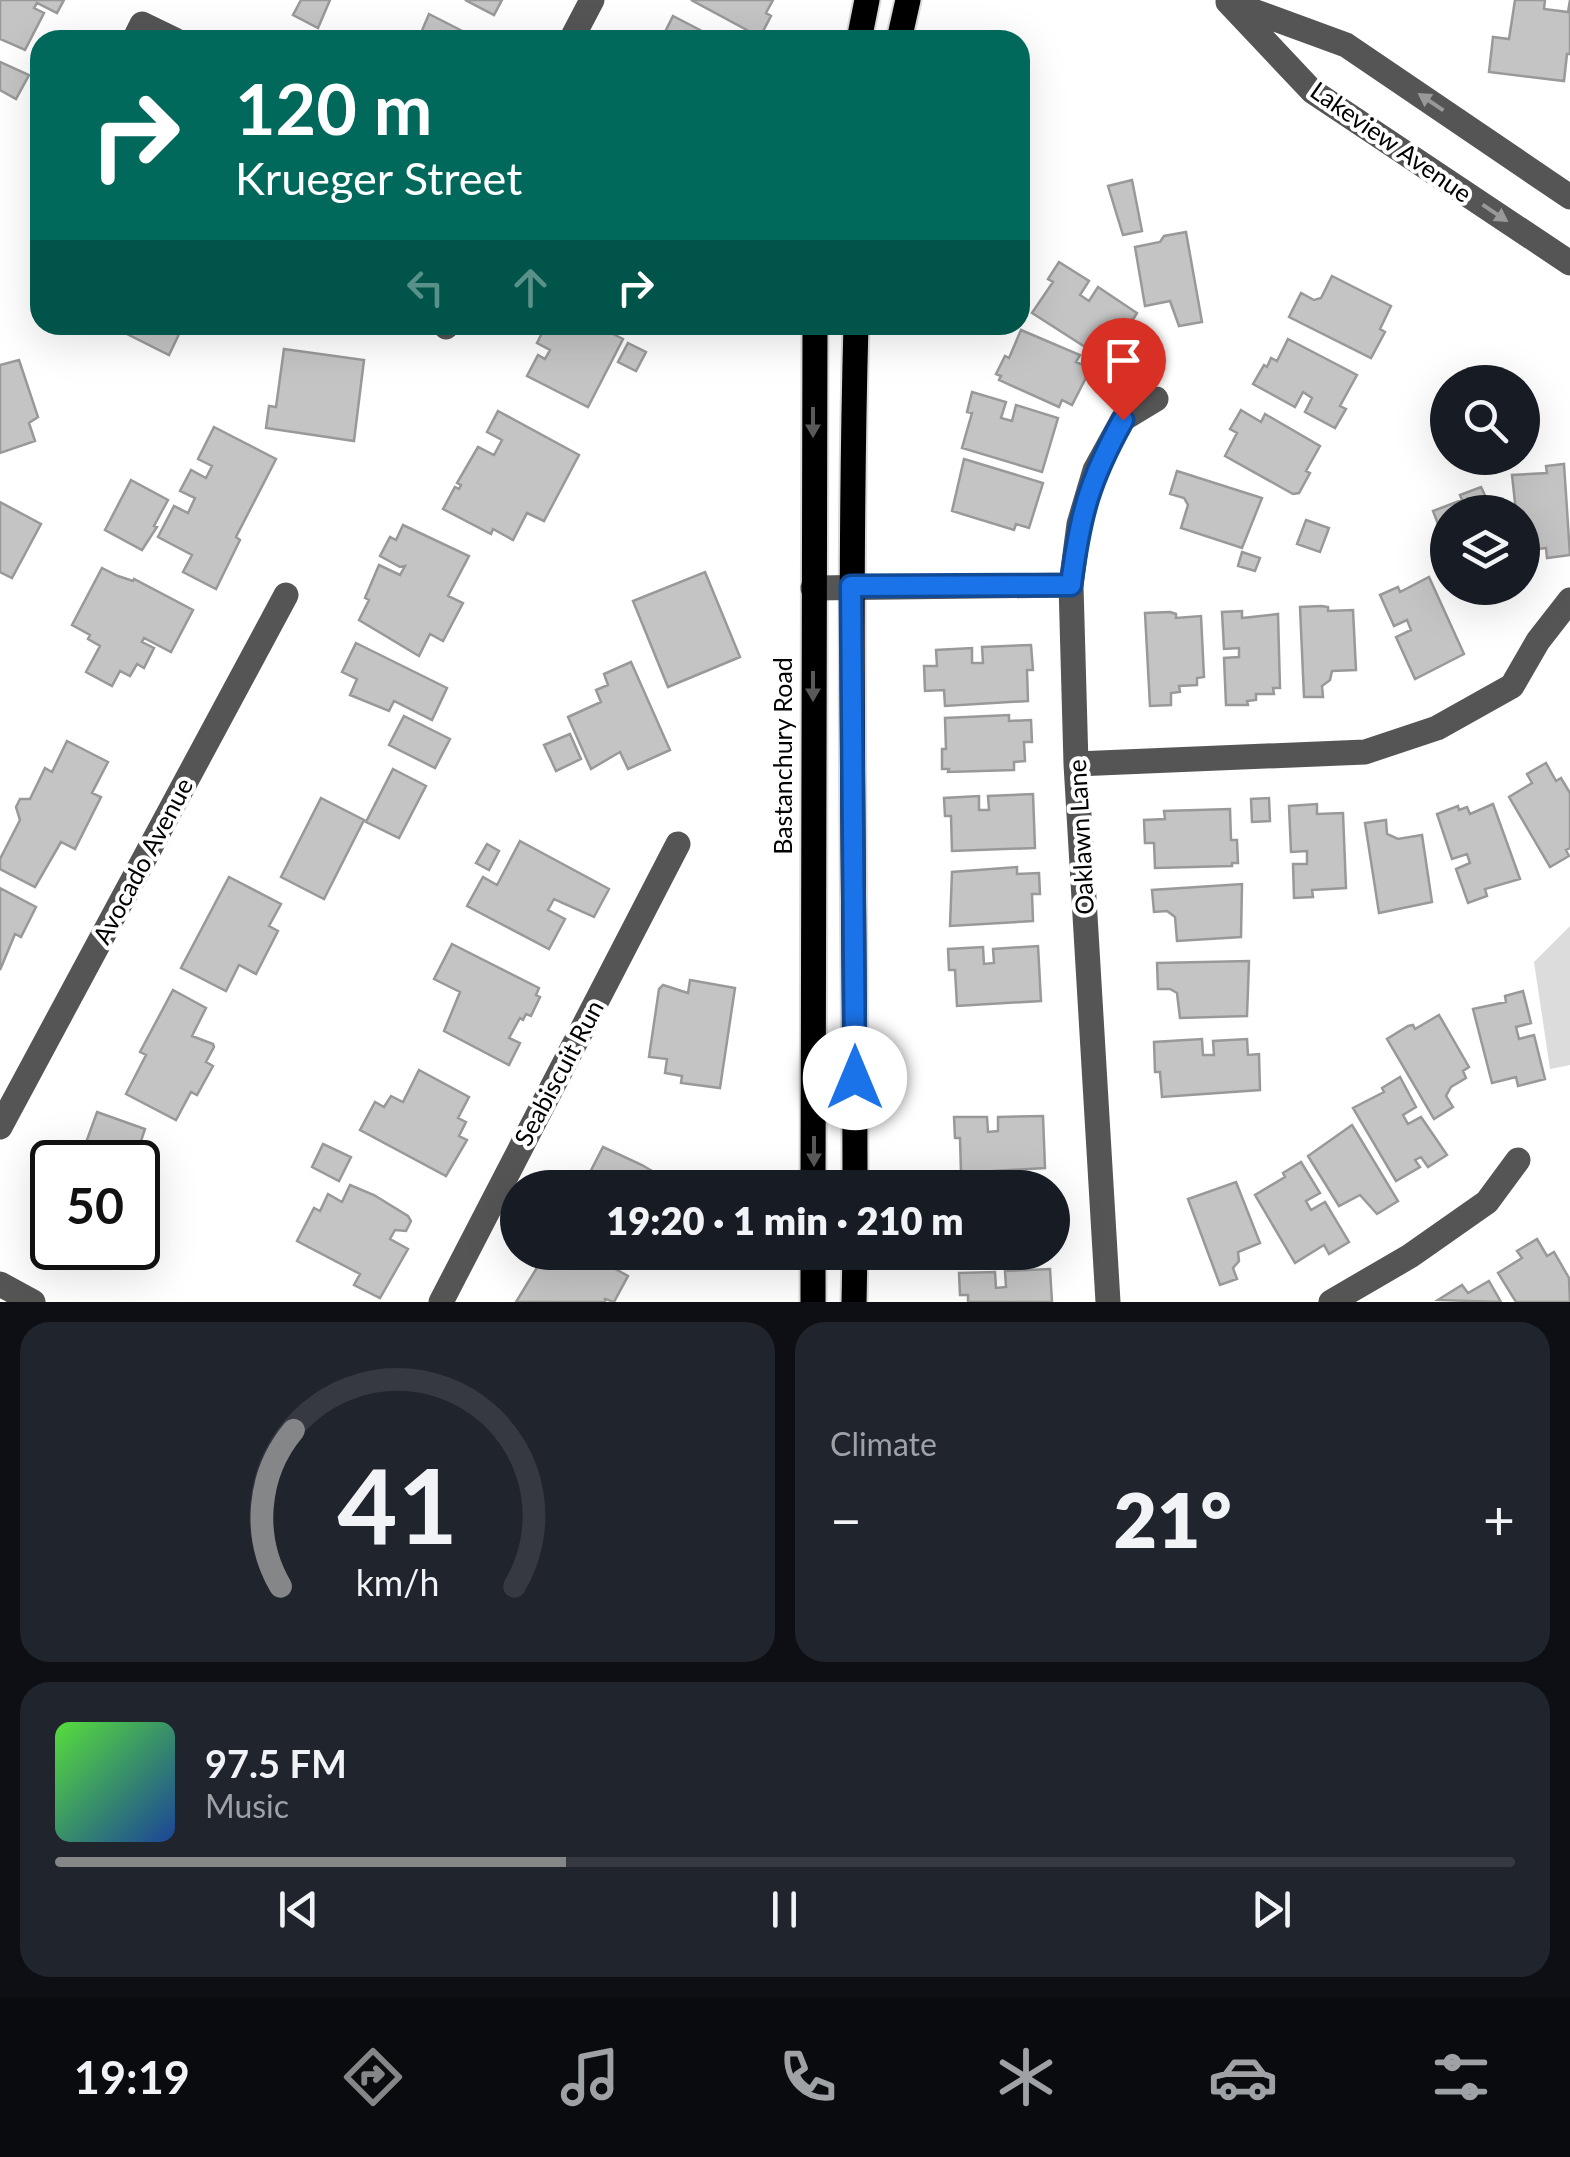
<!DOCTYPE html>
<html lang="en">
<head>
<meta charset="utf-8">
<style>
  :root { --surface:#171b24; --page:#20242c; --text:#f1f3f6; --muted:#9ea1a6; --line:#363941; --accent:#858687 }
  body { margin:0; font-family:Lato,sans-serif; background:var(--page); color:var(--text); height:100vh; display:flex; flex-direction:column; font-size:38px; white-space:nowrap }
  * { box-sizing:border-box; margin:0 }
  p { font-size:32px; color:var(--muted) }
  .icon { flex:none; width:55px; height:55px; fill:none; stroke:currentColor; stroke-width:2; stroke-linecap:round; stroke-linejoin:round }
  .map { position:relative; height:1302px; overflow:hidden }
  .drawer { display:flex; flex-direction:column; gap:20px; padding:20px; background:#0d0f14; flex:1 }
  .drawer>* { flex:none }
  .guide { position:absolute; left:30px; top:30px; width:1000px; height:305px; border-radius:30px; box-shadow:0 10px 40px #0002; background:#00695c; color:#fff; overflow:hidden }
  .controls { position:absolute; left:1430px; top:365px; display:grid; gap:20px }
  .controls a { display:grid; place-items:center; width:110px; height:110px; border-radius:50%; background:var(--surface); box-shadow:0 10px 40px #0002; font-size:50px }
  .speed { position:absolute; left:30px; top:1140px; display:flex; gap:20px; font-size:50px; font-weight:700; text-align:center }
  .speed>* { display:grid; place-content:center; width:130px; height:130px; border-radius:50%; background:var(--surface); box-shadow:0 10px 40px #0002; line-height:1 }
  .speed .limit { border:5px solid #111; border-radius:15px; background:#fff; color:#111 }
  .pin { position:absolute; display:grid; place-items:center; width:85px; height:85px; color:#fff; margin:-102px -42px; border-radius:50% 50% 50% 0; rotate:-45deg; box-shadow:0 0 10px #0007 }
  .pin .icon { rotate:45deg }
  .me { position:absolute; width:110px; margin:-55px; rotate:0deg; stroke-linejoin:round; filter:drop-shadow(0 0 8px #0008) }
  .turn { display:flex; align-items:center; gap:35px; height:210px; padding:0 40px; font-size:45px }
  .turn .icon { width:130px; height:130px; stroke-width:2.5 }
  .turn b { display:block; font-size:70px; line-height:85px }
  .lanes { display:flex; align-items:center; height:95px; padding:0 40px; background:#0003; justify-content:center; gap:50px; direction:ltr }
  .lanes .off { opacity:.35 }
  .big { font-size:75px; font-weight:800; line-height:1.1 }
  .drawer .widget { flex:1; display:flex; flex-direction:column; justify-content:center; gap:15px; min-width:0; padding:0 35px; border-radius:30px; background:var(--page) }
  .drawer .dial { align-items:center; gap:0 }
  .dial svg { height:260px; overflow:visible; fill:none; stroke:var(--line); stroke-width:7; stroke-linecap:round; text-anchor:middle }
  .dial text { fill:var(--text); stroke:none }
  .song { display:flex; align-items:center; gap:30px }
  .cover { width:120px; height:120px; border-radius:15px; background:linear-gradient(135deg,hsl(110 70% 55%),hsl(220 70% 35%)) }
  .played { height:10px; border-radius:5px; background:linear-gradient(90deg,var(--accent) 35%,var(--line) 35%) }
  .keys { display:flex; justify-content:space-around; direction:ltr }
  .heat { display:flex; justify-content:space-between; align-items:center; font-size:55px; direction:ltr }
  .drawer .tiles { flex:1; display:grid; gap:20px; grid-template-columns:1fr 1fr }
  .widget:last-child { grid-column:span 2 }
  .trip { position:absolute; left:500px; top:1170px; width:570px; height:100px; border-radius:50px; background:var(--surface); box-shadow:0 10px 40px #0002; font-weight:800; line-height:100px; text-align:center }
  .tabs { display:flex; height:160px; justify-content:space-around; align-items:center; background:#090b0e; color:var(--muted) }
  .tabs .icon { width:70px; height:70px }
  .tabs .current { color:var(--accent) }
  .tabs b { font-size:45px; color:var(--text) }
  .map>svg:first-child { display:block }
  .green { fill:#dcdcdc }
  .building { fill:#c4c4c4; stroke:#999; stroke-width:2.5 }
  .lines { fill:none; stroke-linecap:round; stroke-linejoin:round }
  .major-casing { stroke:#dbdbdb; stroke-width:29 }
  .minor { stroke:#555; stroke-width:25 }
  .major { stroke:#000; stroke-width:25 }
  .oneway { fill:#999 }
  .oneway2 { fill:#595959 }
  .route-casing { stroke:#114b97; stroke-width:25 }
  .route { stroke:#1a73e8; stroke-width:18 }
  .labels { text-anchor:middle; stroke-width:8; stroke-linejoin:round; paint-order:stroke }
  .street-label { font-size:25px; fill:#000; stroke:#fff }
</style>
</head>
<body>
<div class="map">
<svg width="1570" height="1302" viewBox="0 0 1570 1302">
  <rect width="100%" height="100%" fill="#fff"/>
  <path class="green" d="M1570 926V1065L1550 1069 1534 962Z"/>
  <path class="building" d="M0 0H64L57 13 37 3 34 8 44 13 25 50 0 39Z
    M301 0H330L318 28 293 15Z
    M465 0H502L494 15Z
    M691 0H773L766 13 771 16 760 37Z
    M1515 0H1545L1544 9 1568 12 1570 0V54H1567L1564 81 1489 72 1493 37 1509 39Z
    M429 14 480 40H418Z
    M673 16 700 30 698 34 709 40H661Z
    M0 62 29 75 16 99 0 90Z
    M1132 180 1142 231 1123 235 1108 186Z
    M1186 232 1202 322 1179 326 1170 301 1145 306 1135 247 1160 242 1164 236Z
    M1059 262 1089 281 1080 295 1089 301 1098 287 1137 313 1125 332 1114 325 1103 348 1098 345 1093 352 1032 313 1053 282 1048 279Z
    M1332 276 1391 306 1380 329 1385 332 1371 358 1289 317 1301 293 1314 300 1321 298Z
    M109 325H178L182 328 169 355Z
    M546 325H595L623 339 588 407 527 376 538 355 545 359 550 350 537 343Z
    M1021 330 1080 355 1076 362 1091 368 1072 405 1062 400 1059 407 999 380 1001 376 996 374 1005 356 1009 358Z
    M1288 339 1357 375 1340 406 1346 409 1335 428 1305 412 1312 398 1303 392 1295 407 1253 384 1264 365 1267 367 1271 358 1277 361Z
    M628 343 646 352 636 371 618 362Z
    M284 349 364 360 354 441 266 428 269 406 276 407Z
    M19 360 38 417 29 423 35 441 0 453V365Z
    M972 392 1006 402 1001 418 1012 421 1016 405 1058 418 1042 472 962 448 972 413 967 412Z
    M1241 410 1261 422 1265 414 1320 446 1306 471 1310 473 1299 493 1293 494 1225 456 1237 433 1230 429Z
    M498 411 579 455 544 521 527 513 513 540 493 529 491 534 443 509 455 487 459 489 461 485 457 483 478 447 494 455 502 440 487 432Z
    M214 427 276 459 236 537 240 540 216 589 183 572 192 555 158 537 174 506 188 513 195 498 180 491 191 470 206 478 212 466 198 459Z
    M964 459 1043 483 1029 528 1016 524 1014 530 952 511Z
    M1564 464 1570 555 1547 558 1546 548 1522 551V512H1516L1512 475 1547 473 1546 466Z
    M1177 471 1262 498 1242 548 1181 528 1188 505 1184 498 1170 494Z
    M131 480 168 500 154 526 157 527 142 550 105 530Z
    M1481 487 1493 512H1448V550L1433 511 1462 500 1460 495Z
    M0 502 41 524 12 578 0 572Z
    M1306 520 1329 528 1320 552 1297 544Z
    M403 525 469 556 448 596 463 603 443 641 430 634 419 656 359 620 369 600 365 598 379 565 400 575 405 566 400 567 380 556 390 537 396 540Z
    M1242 552 1260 558 1255 571 1238 566Z
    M102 568 118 576 133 581 134 579 193 610 171 652 144 638 142 642 154 648 144 668 137 664 130 676 120 671 112 686 86 672 100 646 88 639 90 635 72 625Z
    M705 572 740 657 668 687 633 601Z
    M1429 577 1464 654 1415 679 1396 637 1411 630 1407 620 1394 626 1380 595 1398 587 1400 592Z
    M1321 606 1328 607V611L1353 610 1356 670 1332 671 1330 680 1322 686 1323 697H1304L1300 607Z
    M1242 611V618L1278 614 1280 688H1273L1274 694H1256V700L1247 701 1248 705H1226L1224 658 1239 657V648L1224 649 1222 612Z
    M1170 612 1176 614V618L1201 616 1204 677 1197 678V685L1179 686 1180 692 1171 693V705L1150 706 1145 613Z
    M356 643 447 688 432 720 394 701 389 711 350 695 357 679 342 672Z
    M1031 645 1033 670H1027L1028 701 945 706 944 690 925 691 924 666H937L936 650 972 648V663H983L982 647Z
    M631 662 670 750 628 769 620 752 591 769 568 717 601 702 596 690 608 685 604 674Z
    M1009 715V721L1031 720 1032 742H1024L1025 761 1014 762V770L948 772 949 769H942V749H946L945 718Z
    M404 716 450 739 435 768 389 745Z
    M570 734 581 759 556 771 544 745Z
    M67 741 108 762 92 793 101 797 75 849 61 842 35 887 0 869V859L20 820 16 807 20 799H30L45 768 52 772Z
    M1546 763 1556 781 1561 778 1570 793V848L1566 850 1569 856 1550 867 1509 797 1532 783 1527 774Z
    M393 769 426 786 399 838 366 822Z
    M1033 794 1035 848 952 851 951 816H945L944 798 979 796V810H989L988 796Z
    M321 798 364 820 324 899 281 877Z
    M1269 798 1270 821 1252 822 1251 799Z
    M1317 804V814L1343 813 1346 888 1312 890 1313 897 1294 898 1293 864H1307V851L1291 852 1289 806Z
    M1493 804 1520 879 1485 889 1487 896 1468 903 1456 869 1470 863 1467 854 1452 859 1437 814 1458 806 1459 810 1467 807 1470 814Z
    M1230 809 1231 840H1237L1238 863H1232V866L1155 868 1154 843H1145L1144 820 1165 819 1164 811Z
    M1386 820 1387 834 1398 839 1422 835 1432 902 1379 913 1365 823Z
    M520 841 609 889 594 917 554 899 548 910 565 919 549 949 467 906 483 877 497 885Z
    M487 844 499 851 489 870 476 863Z
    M1017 867V874L1039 873 1040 894H1032L1033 921 950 926 952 872Z
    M229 877 281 904 269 926 278 931 256 974 239 965 226 991 181 968Z
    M1242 884 1241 937 1177 941 1175 917 1167 911 1154 912 1152 890Z
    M0 888 36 907 21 937 15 934 0 970Z
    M452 944 539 988 536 995 540 997 531 1016 526 1014 523 1020 520 1018 509 1038 520 1043 509 1065 444 1031 460 992 434 979Z
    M1038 946 1041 1001 957 1006 955 970H949L948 949 983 947 984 964 994 963 993 949Z
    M1249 961 1247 1016 1180 1018 1177 993 1170 989H1158L1157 963Z
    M690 980 735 988 720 1088 681 1083 682 1076 665 1073 667 1059 649 1057 659 989 663 985 688 993Z
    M173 990 206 1008 192 1036 213 1044 214 1047 206 1062 213 1066 197 1095 191 1092 176 1120 126 1094 146 1055 140 1052Z
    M1523 991 1531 1023 1516 1027 1519 1039 1534 1035 1545 1079 1518 1086 1516 1077 1492 1083 1473 1009 1506 1002 1505 996Z
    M1439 1015 1469 1067 1463 1071 1466 1078 1451 1087 1446 1096 1453 1107 1434 1119 1387 1039 1408 1026 1413 1025 1415 1029Z
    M1202 1039 1203 1055H1214L1213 1041 1247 1039 1248 1055 1259 1054 1260 1090 1162 1097 1160 1072H1155L1154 1042Z
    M419 1070 469 1097 458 1118 466 1122 459 1136 467 1140 446 1176 360 1130 375 1102 384 1107 391 1096 403 1102Z
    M1400 1077 1416 1107 1403 1115 1408 1124 1421 1117 1447 1155 1428 1167 1421 1157 1415 1160 1420 1167 1396 1181 1353 1108 1384 1092 1382 1088Z
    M97 1112 145 1129 134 1162H79Z
    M1043 1116 1045 1168 961 1173 960 1138H955L954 1117H987L988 1132 998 1131V1117Z
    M1352 1125 1398 1201 1377 1214 1360 1195 1339 1206 1308 1156Z
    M323 1144 351 1157 339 1181 312 1167Z
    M603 1147 642 1165 674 1184 672 1188H582Z
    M1301 1162 1320 1193 1306 1201 1311 1210 1325 1202 1349 1242 1329 1254 1324 1245 1295 1263 1255 1195 1285 1177 1283 1173Z
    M1236 1182 1260 1243 1238 1252 1239 1261 1233 1268 1237 1279 1220 1285 1188 1199Z
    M350 1185 374 1195 408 1216 411 1221 406 1231 395 1230 390 1239 408 1249 380 1298 354 1285 360 1274 297 1241 314 1208 320 1211 328 1194 342 1202Z
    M138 1222 155 1228 145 1259 111 1248H138Z
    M1537 1239 1547 1256 1554 1252 1569 1278 1570 1302H1516L1498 1273 1522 1258 1517 1251Z
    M525 1252H585L628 1276 614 1302 605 1299V1302H516L538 1266 522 1258Z
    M1050 1269 1052 1302H968V1295H960L959 1273 995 1272 996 1288 1006 1287 1005 1271Z
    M1489 1281 1501 1302 1438 1300 1462 1285 1468 1293Z"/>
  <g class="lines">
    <defs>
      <path id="major" d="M859 40 867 0
        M899 40 908 0
        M813 1188 815 325
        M855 1188C855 900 848 612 856 325
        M813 1302V1252
        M854 1302 855 1252"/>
    </defs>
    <use href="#major" class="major-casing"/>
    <path class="minor" d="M1228 2 1312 91 1570 263
      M1234 4 1346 45 1570 197
      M134 40 142 24 175 40
      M571 40 592 0
      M446 327V325
      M813 588 1071 585
      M1076 764 1365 752 1437 728 1512 686 1538 641 1570 600
      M0 1127 286 595
      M0 1284 33 1302
      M441 1302 678 844
      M1108 1302 1076 764 1071 585 1079 524 1095 470 1123 419 1156 399
      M1331 1302 1410 1256 1487 1202 1518 1160"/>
    <use href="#major" class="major"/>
  </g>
  <defs><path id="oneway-solid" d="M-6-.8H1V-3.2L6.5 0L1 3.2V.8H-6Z" transform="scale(2.5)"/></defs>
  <g class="oneway">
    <use href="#oneway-solid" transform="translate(1431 102) rotate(-146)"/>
    <use href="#oneway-solid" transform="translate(1495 213) rotate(34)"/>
  </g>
  <g class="oneway2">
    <use href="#oneway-solid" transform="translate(813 422) rotate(90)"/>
    <use href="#oneway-solid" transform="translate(813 686) rotate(90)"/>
    <use href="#oneway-solid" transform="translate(814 1151) rotate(90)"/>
  </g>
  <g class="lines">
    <defs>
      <path id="route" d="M855 1078 851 586 1071 585C1080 515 1089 481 1123 420"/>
    </defs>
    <use href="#route" class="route-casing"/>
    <use href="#route" class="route"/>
  </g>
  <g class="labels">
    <g class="street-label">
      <text transform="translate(1391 142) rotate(35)" y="9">Lakeview Avenue</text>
      <text transform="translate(783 756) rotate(-90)" y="9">Bastanchury Road</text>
      <text transform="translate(1081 837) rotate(-93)" y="9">Oaklawn Lane</text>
      <text transform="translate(143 861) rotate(-62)" y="9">Avocado Avenue</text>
      <text transform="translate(559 1073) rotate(-62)" y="9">Seabiscuit Run</text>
    </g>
  </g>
</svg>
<div class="controls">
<a><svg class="icon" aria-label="search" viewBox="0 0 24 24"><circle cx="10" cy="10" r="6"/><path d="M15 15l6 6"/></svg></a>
<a><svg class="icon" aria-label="layers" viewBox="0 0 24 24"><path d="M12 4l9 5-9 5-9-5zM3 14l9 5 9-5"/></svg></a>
</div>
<div class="speed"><div class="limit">50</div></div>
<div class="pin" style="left:1123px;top:420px;background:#d93025"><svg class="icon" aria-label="arrive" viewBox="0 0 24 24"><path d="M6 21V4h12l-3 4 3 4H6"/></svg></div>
<svg class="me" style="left:855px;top:1078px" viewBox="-20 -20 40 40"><circle r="19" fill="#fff"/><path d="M0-13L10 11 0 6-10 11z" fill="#1a73e8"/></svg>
<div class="trip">19:20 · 1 min · 210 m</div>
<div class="guide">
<div class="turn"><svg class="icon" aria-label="right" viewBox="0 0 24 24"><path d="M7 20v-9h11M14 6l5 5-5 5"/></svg><div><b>120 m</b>Krueger Street</div></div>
<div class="lanes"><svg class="icon off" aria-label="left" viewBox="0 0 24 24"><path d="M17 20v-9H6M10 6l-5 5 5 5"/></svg><svg class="icon off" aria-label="ahead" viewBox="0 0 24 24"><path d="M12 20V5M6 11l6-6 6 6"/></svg><svg class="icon" aria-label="right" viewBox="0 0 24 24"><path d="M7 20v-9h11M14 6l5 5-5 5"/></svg></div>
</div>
</div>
<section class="drawer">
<div class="tiles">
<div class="widget dial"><svg viewBox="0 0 100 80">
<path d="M14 69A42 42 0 1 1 86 69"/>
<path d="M14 69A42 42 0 0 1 18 21" stroke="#858687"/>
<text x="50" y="56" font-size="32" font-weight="700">41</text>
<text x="50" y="72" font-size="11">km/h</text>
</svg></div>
<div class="widget"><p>Climate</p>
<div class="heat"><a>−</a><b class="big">21°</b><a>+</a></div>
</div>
<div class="widget">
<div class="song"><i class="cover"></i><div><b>97.5 FM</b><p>Music</p></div></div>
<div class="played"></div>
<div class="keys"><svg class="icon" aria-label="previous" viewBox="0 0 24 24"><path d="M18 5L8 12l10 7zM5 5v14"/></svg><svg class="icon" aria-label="pause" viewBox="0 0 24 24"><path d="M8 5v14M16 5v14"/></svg><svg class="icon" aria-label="next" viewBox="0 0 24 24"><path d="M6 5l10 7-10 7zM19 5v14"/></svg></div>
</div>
</div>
</section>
<nav class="tabs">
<b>19:19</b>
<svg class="icon current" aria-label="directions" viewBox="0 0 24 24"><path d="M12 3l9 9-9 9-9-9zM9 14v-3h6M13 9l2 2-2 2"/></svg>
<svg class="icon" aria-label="music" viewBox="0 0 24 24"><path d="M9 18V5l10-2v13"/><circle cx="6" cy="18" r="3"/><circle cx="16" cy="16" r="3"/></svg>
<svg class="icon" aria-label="phone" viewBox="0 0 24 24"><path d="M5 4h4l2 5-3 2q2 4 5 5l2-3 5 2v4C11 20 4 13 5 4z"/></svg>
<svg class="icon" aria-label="climate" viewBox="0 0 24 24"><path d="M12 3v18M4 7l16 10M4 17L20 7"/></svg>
<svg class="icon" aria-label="car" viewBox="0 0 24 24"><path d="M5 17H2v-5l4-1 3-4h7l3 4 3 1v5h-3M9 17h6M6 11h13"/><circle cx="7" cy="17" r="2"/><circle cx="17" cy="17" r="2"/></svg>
<svg class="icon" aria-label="filters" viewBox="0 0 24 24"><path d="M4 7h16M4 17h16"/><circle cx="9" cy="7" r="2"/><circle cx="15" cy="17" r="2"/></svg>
</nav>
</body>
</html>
